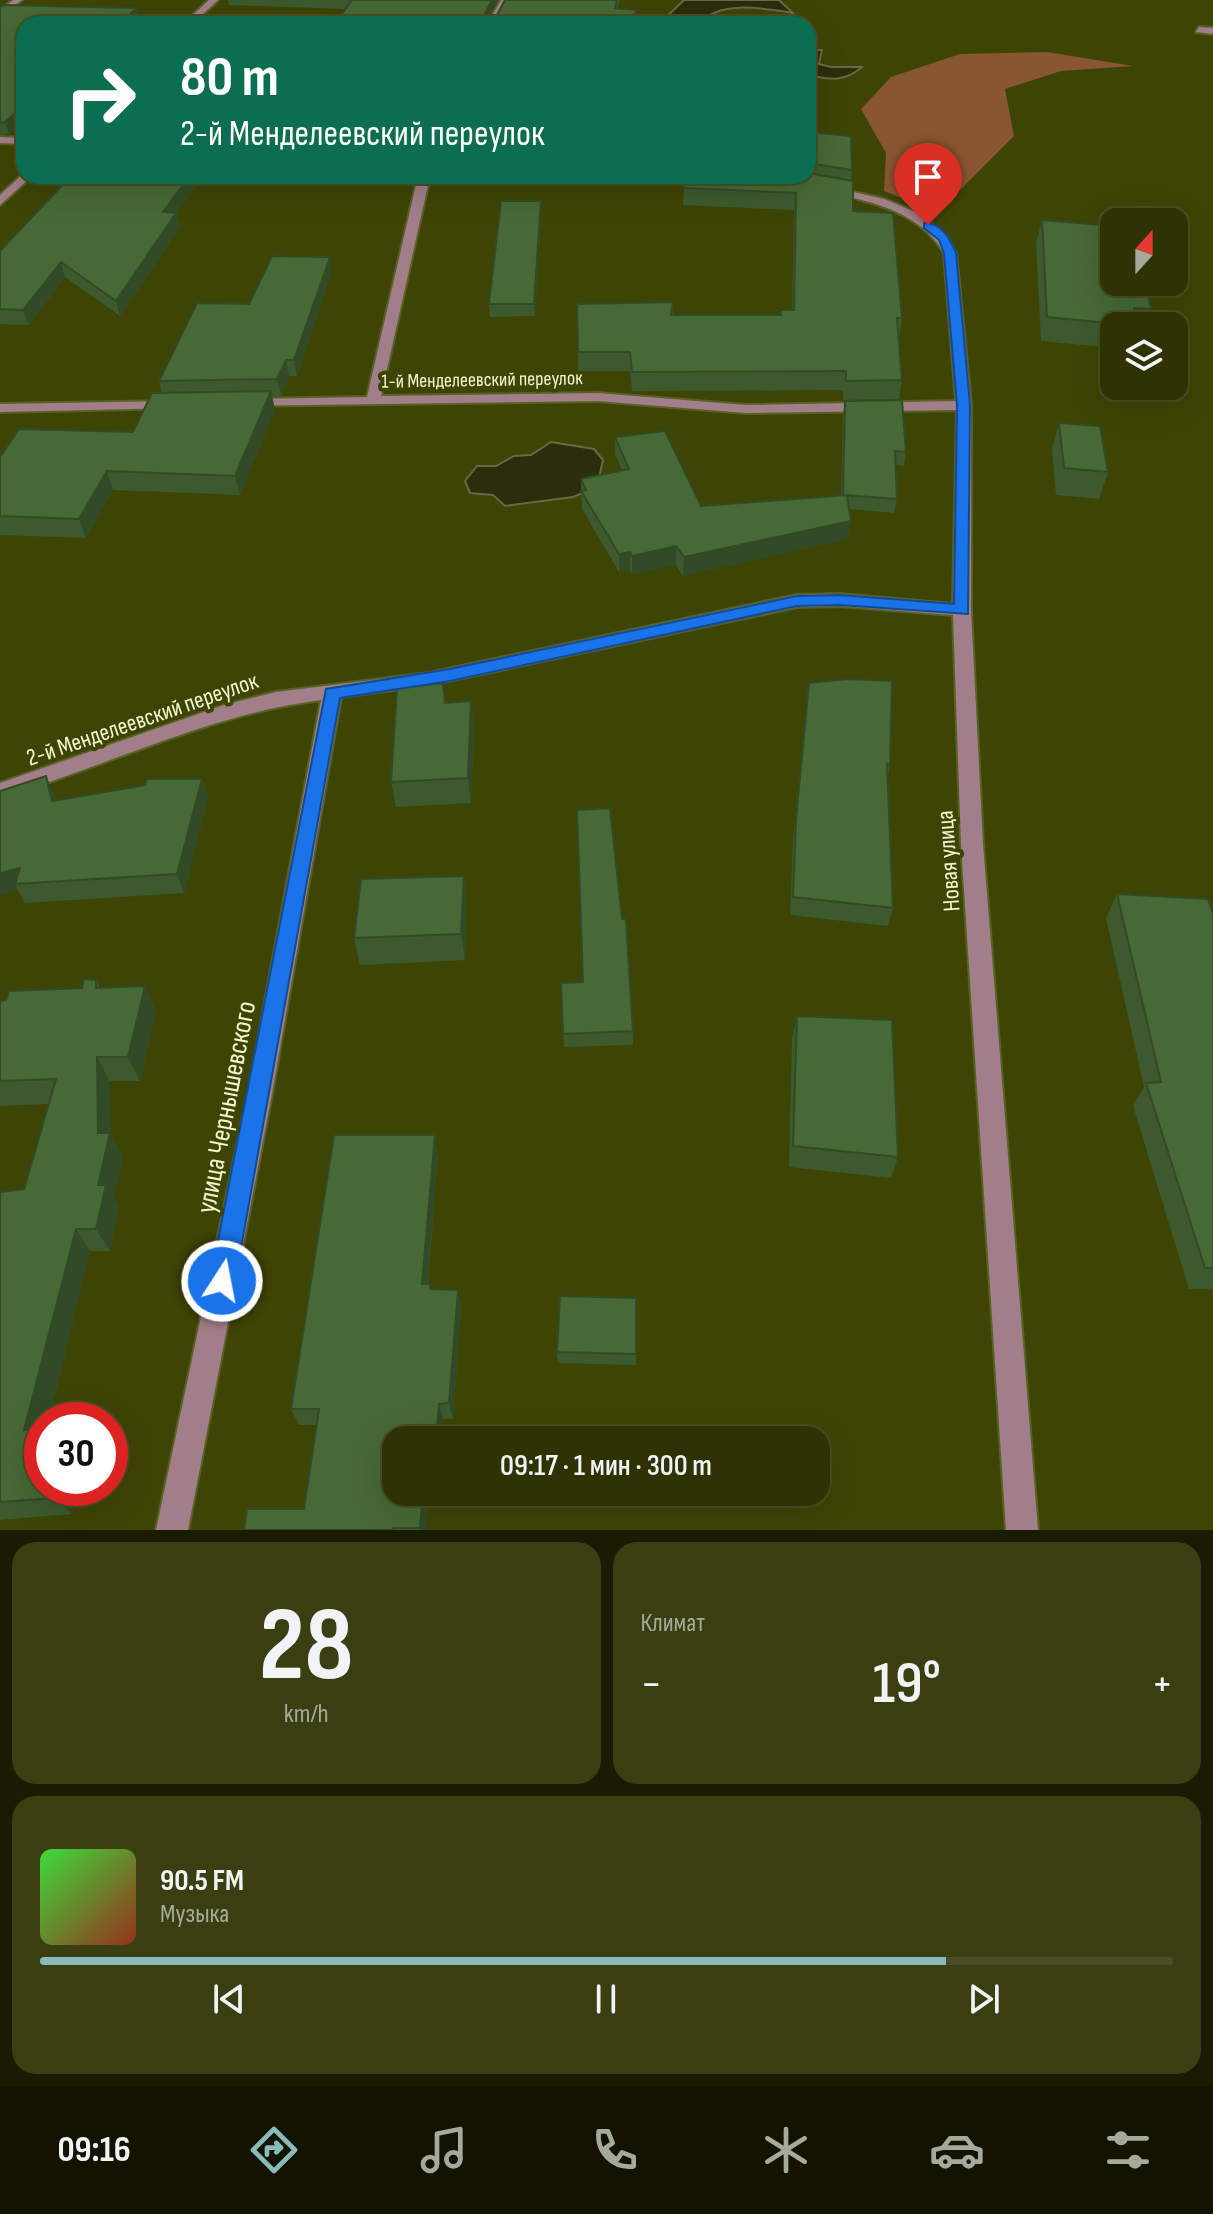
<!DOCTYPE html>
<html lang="ru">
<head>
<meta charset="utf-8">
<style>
  :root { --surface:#2e3303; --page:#3a3f12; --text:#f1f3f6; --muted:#a7aa9a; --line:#494e25; --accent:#8bbbb9 }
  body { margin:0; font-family:"Sofia Sans Condensed",sans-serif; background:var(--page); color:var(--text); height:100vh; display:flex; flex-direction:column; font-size:30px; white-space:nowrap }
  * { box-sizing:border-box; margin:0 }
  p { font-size:26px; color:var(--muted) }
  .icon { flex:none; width:44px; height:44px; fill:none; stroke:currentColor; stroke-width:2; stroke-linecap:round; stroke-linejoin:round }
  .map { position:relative; height:1530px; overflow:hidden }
  .panel { display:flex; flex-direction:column; gap:12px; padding:12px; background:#191c02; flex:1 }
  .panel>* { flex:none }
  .hud { position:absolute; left:16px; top:16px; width:800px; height:168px; border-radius:24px; box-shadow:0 8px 32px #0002,0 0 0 2px var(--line); background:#0b6e4f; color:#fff; overflow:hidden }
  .needle { width:52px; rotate:21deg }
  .fabs { position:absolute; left:1100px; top:208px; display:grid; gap:16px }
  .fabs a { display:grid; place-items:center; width:88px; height:88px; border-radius:16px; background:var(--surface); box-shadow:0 8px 32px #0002,0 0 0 2px var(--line); font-size:40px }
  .speed { position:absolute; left:24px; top:1402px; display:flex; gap:16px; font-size:40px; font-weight:700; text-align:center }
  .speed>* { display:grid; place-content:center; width:104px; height:104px; border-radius:50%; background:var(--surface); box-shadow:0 8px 32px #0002,0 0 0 2px var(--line); line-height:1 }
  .speed .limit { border:12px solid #d22; background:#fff; color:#111 }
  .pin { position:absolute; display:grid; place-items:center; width:68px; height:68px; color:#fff; margin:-82px -34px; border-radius:50% 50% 50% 0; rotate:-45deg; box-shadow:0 0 8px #0007 }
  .pin .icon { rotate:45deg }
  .me { position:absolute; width:88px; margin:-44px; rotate:11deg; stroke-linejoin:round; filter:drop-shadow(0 0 6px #0008) }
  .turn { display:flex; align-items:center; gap:28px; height:168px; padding:0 32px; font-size:36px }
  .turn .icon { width:104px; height:104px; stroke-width:2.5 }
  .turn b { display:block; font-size:56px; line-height:68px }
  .big { font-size:60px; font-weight:600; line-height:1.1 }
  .panel .tile { flex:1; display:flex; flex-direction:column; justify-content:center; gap:12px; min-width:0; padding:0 28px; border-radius:24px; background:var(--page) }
  .panel .dial { align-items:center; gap:0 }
  .dial b { font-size:104px; line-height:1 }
  .song { display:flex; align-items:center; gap:24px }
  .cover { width:96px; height:96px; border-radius:12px; background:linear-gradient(135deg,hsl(120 70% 55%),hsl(10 70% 35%)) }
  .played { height:8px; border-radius:4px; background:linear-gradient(90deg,var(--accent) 80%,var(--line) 80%) }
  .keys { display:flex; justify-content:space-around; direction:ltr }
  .heat { display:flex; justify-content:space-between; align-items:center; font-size:44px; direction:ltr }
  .panel .tiles { flex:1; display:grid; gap:12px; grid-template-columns:1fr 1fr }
  .tile:last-child { grid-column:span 2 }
  .trip { position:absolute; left:382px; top:1426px; width:448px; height:80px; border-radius:24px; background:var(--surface); box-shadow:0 8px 32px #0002,0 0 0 2px var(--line); font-weight:600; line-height:80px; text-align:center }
  .tab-bar { display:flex; height:128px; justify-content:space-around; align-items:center; background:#121401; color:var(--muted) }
  .tab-bar .icon { width:56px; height:56px }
  .tab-bar .on { color:var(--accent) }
  .tab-bar b { font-size:36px; color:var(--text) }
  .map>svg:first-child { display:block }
  .green { fill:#885630 }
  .water { fill:#2a2e0b; stroke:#656a46; stroke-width:2 }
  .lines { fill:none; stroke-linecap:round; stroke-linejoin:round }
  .minor-casing { stroke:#5a6125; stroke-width:4 }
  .minor { fill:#a17e8a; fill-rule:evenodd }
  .wall { fill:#3d5a2e }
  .shaded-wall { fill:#324a25 }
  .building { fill:#476935; stroke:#324a25; stroke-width:2 }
  .route { fill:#1a73e8; stroke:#114b97; stroke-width:2 }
  .labels { text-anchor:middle; stroke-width:8; stroke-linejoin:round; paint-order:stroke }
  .far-street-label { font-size:20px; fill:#f0f7d0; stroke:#3e4404 }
  .street-label { font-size:24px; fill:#f0f7d0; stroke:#3e4404 }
  .near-street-label { font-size:28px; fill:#f0f7d0; stroke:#3e4404 }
</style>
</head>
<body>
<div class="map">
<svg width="1213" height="1530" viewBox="0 0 1213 1530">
  <rect width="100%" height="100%" fill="#3e4404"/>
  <path class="green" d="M1047 52 1133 66 1061 71 1005 89 1014 136 938 212 884 191 886 153 861 109 891 77 960 54Z"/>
  <path class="water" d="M684 0H779L793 13C762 8 718 0 699 24H659Z
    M808 50H822L819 64 831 67H862C845 82 831 80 808 75Z
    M551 442 594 449 603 460 597 487 573 497 505 506 493 495 470 493 465 481 477 466H496L514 456 531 455Z"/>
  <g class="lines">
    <defs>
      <path id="minor" d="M13 0H22L0 17V10Z
        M209 0H218L192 24H183Z
        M501 0H509L495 24H487Z
        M1199 27 1213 28V34L1196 32Z
        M0 137 24 138V144L0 143Z
        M24 173V176H32L0 205V195Z
        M418 176H430L381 396 598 393 746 405 956 401 944 253C925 221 893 208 858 199 846 196 831 195 821 189L827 186 884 199 918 213 946 236 956 253 971 405V610L983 844 1038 1530H1006L961 844 953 615 840 606 797 607 429 685 341 697 272 1094 188 1530H156L248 1094 321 700C209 714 108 766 0 798V783L224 705 276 692 429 673 797 595 840 594 953 604 957 410 746 413 598 401 243 406V400L248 399 367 397Z
        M172 401 177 402V408L0 412V404Z"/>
    </defs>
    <use href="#minor" class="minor-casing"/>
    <use href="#minor" class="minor"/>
  </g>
  <path class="wall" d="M228 0H498L490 16 497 15 505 0H620L617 9 637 10V20L635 24H335L346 9 229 5Z
    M0 7 140 19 134 24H24V121L9 134 0 135Z
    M808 132 852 170 851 181 853 211 902 318 899 337 902 380 899 399 843 400V390L632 391 630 371H578L577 304 673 302V315H780V310H792L794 210 683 205 684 188 808 176Z
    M190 176H197L198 183 177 213 180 227 120 316 65 277 29 325 0 324V251Z
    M541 213 535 316 490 317 489 304Z
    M1042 220 1151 309 1146 326H1114V348L1041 341 1036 243Z
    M332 272 297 376H289L281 396H272L275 410 240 495 113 490 86 538 0 535V457L133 432 162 393 159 381 249 304Z
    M845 401 906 452 904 466 895 465 897 499 894 513 849 509 848 539 683 576 676 565 632 574 630 570 619 572 582 509 581 479 622 470 615 454V437L701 506 841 495 843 415Z
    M1059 423 1108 472 1099 499 1056 495 1052 449Z
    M809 683 890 765 888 777 893 908 888 926 790 915 793 838Z
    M471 701 474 727 471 803 396 807 391 782Z
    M46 776 56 800 202 779 208 798 184 893 25 903 18 890 0 895V791Z
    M1117 894 1213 915V1289H1189L1133 1106 1144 1087 1106 918Z
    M467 903 465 960 360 965 354 938Z
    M96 980 100 988 145 986 156 1011 140 1081H110L111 1134 123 1156 114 1198 119 1207 110 1251H90L49 1420H42V1488H77L72 1514 0 1520V1192L24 1189 48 1104 0 1106V1001L82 988Z
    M561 983 633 1031V1045L564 1047Z
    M797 1016 898 1157 891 1178 789 1167 792 1039Z
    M435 1135 438 1154 428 1284 431 1289 458 1290 461 1307 453 1419H443L396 1492H429L426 1530H244L304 1509 317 1425H299L291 1409Z
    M636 1298V1365L558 1363 557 1352Z"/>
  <path class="shaded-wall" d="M492 0H498L486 24 484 16Z
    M137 8 140 19 134 24H119Z
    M637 10V20L635 24H629Z
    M24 106V121L9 134 5 122Z
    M190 176H197L198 183 177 213 180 227 120 316 116 301 163 212Z
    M541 201V213L535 316 534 304Z
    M330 257 332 272 297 376 294 360Z
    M61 262 65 277 29 325 23 310Z
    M286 360 289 376 281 396 277 379Z
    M271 391 275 410 240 495 235 476Z
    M107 471 113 490 86 538 79 519Z
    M851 521 848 539 683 576 684 557Z
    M676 546V565L632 574V556Z
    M630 552V570L619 572V554Z
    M471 701 474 727 471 803 468 778Z
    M46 776 54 795 61 820 52 801Z
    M202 779 208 798 184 893 177 874Z
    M20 868 15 884 18 890 0 895V873Z
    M464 876 467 903 465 960 461 934Z
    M145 986 156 1011 140 1081 128 1057Z
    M97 1057 110 1081 111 1134 123 1156 114 1198 119 1207 110 1251 96 1229 98 1185Z
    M435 1135 438 1154 426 1302 422 1284Z
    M76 1229 90 1251 49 1420H42V1448L24 1430Z
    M458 1290 461 1307 453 1419 449 1403Z
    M439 1404 443 1419 442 1440H436Z
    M56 1488H77L72 1514 54 1498Z
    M423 1492H429L426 1530H421L420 1528Z"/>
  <path class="building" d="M352 0H492L484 16 497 15 505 0H617L615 8 637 10 629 24H335Z
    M4 5 137 8 119 24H24V106L5 122 0 123V7Z
    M808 132 851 136 852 170 808 163Z
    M808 173 853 181V211L893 213 902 318H897L902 380 846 381V371L632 372 630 352H578L577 304 673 302 671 315H781L780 310H794L796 193 684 188 686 176H808Z
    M71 176H190L163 212 176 213 116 301 61 262 23 310 0 309V251Z
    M501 201H541L534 304H489Z
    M1042 220 1114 226V282H1145L1151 309 1134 308 1138 326 1047 317Z
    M272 256 330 257 294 360H286L277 379 159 381 197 303 249 304Z
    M271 391 235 476 107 471 79 519 0 516V457L19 429 133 432 152 393Z
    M902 400 906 452 895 451 897 499 843 495 845 401Z
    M1059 423 1100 426 1108 472 1064 468Z
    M665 431 701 506 847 495 851 521 684 557 676 546 632 556 630 552 619 554 581 491 586 490 581 479 629 469 615 437Z
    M847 679 892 681 890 765 887 764 893 908 793 897 796 819 809 683Z
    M443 683 445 703 471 701 468 778 391 782 397 688Z
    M46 776 52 801 145 785 147 779H202L177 874 15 884 20 868 0 873V791Z
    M610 808 622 919H626L633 1031 563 1034 561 983 583 982 577 810Z
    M464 876 461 934 354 938 361 879Z
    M1117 894 1208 899 1213 915V1268H1205L1146 1083 1161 1082Z
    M84 979 96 980V988L145 986 128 1057H97L98 1133H110L98 1185H106L96 1229H76L24 1430 42 1428V1488H56L54 1498 0 1502V1192L24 1189 56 1079 0 1081V1001L6 1000 9 991 82 988Z
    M797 1016 892 1020 898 1157 793 1146Z
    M334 1135H435L422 1284H430V1289L458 1290 449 1403 439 1404 436 1440H396V1492H423L420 1528H393V1530H244L247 1509H304L319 1409H291Z
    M560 1296 636 1298V1354L557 1352Z"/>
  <path class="route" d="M924 223C941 222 950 239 956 253L970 405 968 614 840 605 797 606 450 681 340 698 235 1281 231 1290 222 1293 213 1290 210 1281 326 689 450 669 797 596 840 595 954 604 957 405 944 253 939 240 924 228Z"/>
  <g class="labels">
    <g class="far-street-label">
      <text transform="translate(482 379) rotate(-1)" y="7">1-й Менделеевский переулок</text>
    </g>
    <g class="street-label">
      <text transform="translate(142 719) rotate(-19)" y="8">2-й Менделеевский переулок</text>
      <text transform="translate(948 861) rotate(-94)" y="8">Новая улица</text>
    </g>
    <g class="near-street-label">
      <text transform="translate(225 1107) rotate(-79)" y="10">улица Чернышевского</text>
    </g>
  </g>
</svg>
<div class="fabs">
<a><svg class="needle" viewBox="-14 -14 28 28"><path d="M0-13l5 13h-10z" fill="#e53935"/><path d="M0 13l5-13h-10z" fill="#a7aa9a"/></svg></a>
<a><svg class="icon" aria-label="layers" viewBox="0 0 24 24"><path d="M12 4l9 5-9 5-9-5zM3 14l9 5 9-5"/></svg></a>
</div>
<div class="speed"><div class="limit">30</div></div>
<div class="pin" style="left:928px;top:225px;background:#d93025"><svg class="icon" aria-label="arrive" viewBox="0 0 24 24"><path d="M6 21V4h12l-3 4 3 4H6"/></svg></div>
<svg class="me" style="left:222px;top:1281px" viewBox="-20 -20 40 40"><circle r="17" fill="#1a73e8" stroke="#fff" stroke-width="3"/><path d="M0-11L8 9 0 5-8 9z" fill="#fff"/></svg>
<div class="trip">09:17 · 1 мин · 300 m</div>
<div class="hud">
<div class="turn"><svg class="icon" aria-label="right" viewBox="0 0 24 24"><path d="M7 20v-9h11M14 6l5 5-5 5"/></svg><div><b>80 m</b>2-й Менделеевский переулок</div></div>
</div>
</div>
<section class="panel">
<div class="tiles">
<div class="tile dial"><b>28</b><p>km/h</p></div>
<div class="tile"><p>Климат</p>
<div class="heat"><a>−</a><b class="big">19°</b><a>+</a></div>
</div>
<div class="tile">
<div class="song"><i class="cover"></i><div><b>90.5 FM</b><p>Музыка</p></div></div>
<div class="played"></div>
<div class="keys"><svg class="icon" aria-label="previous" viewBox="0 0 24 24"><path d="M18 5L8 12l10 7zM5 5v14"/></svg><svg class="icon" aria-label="pause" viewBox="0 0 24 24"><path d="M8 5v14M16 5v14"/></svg><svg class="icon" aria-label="next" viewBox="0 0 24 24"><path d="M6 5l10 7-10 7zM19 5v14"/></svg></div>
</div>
</div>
</section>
<nav class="tab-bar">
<b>09:16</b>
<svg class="icon on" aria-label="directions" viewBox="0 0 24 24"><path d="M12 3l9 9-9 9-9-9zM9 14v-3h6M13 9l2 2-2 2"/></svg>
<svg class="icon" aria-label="music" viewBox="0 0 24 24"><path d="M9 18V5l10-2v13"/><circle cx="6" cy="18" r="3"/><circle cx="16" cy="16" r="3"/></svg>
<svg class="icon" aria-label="phone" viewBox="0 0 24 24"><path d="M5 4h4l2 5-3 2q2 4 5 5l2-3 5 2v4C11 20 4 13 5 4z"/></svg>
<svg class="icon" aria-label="climate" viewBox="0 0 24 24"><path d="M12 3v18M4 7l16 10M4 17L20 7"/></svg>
<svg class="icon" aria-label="car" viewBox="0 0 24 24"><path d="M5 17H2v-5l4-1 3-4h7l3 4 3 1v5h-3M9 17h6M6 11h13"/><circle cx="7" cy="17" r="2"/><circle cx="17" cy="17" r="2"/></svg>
<svg class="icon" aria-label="filters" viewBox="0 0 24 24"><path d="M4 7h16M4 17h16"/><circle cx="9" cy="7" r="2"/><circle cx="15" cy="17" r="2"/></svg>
</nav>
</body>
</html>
